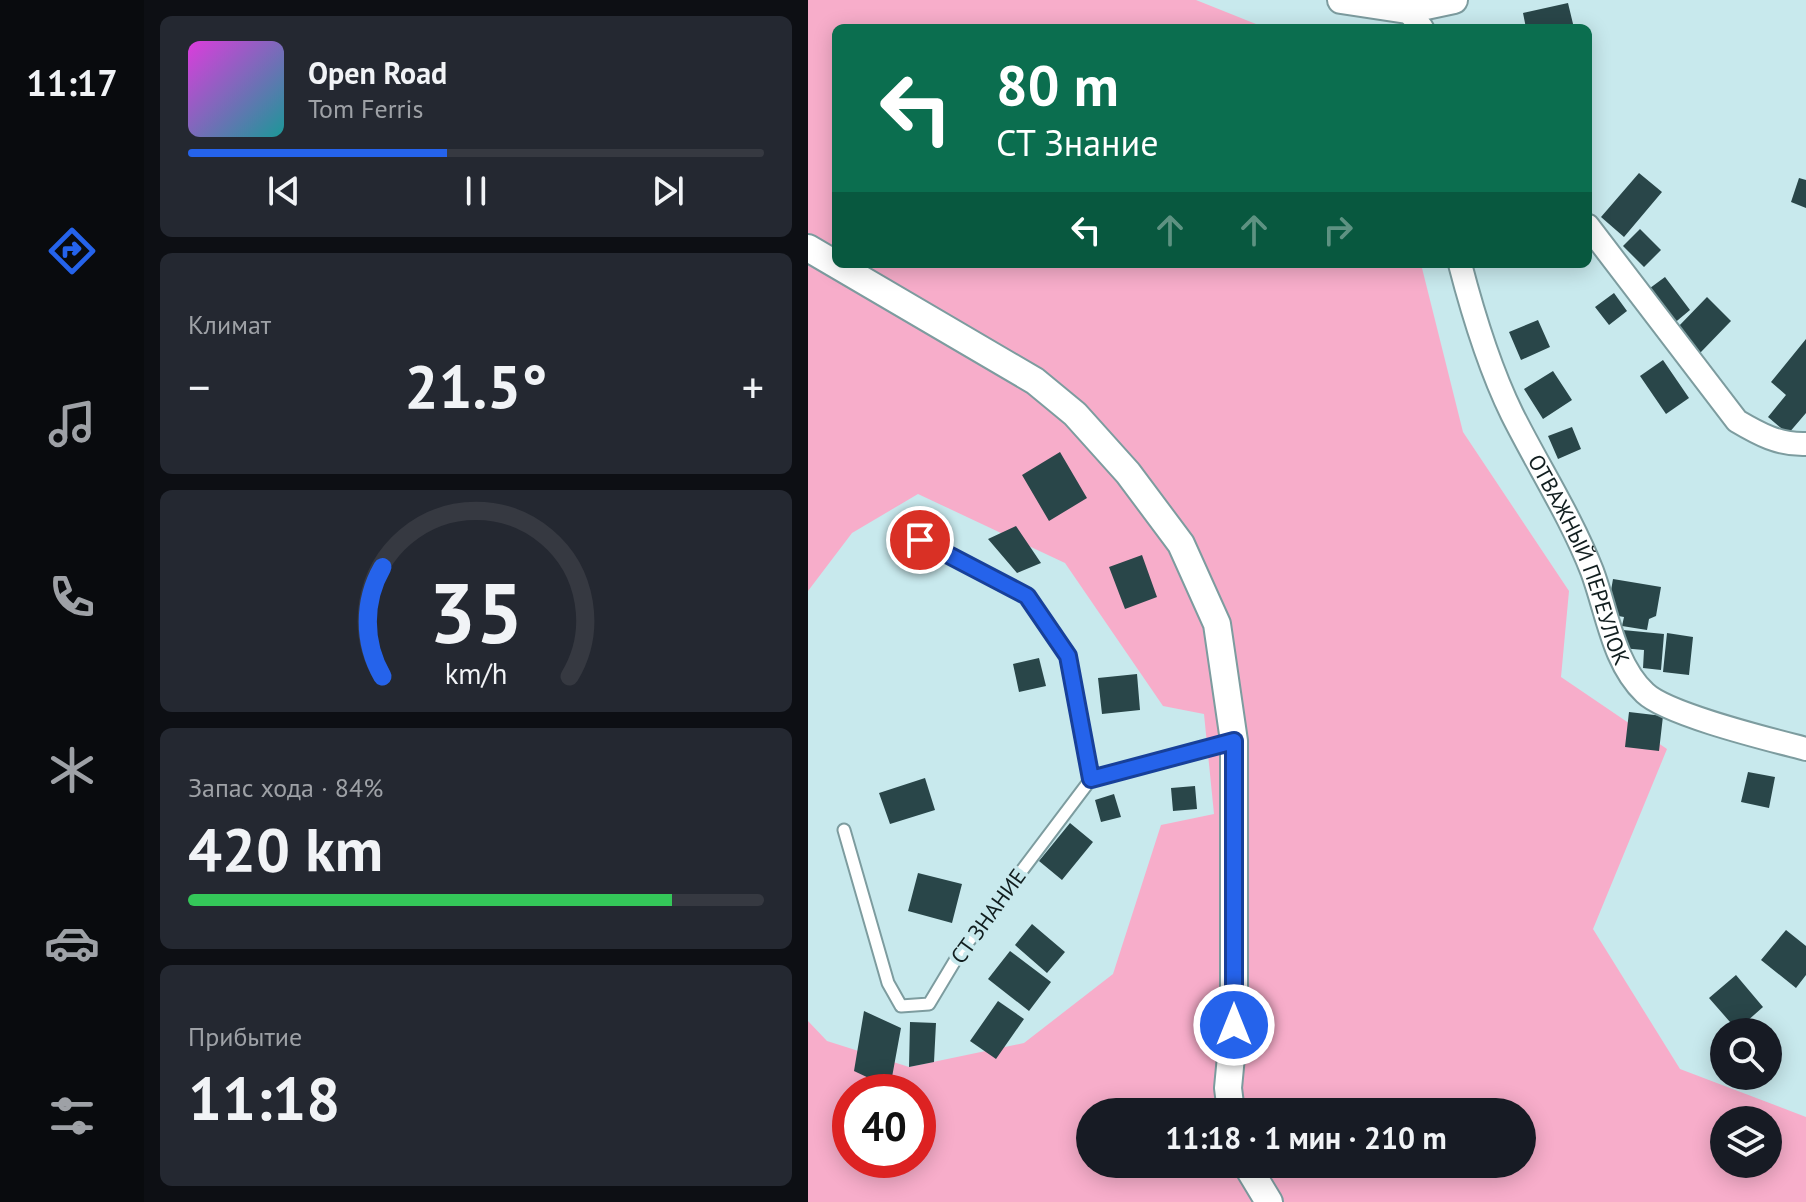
<!DOCTYPE html>
<html lang="ru">
<head>
<meta charset="utf-8">
<style>
  :root { --surface:#171b24; --page:#242831; --text:#f1f3f6; --muted:#9ea1a6; --line:#363941; --accent:#2563eb }
  body { margin:0; font-family:"PT Sans",sans-serif; background:var(--page); color:var(--text); height:100vh; display:flex; flex-direction:column; font-size:30px; white-space:nowrap }
  * { box-sizing:border-box; margin:0 }
  p { font-size:26px; color:var(--muted) }
  .icon { flex:none; width:44px; height:44px; fill:none; stroke:currentColor; stroke-width:2; stroke-linecap:round; stroke-linejoin:round }
  .map { position:relative; flex:1; overflow:hidden }
  .sheet { display:flex; flex-direction:column; gap:16px; padding:16px; background:#0d0f14; width:664px }
  .sheet>* { flex:none }
  .guide { position:absolute; left:24px; top:24px; width:760px; height:244px; border-radius:12px; box-shadow:0 4px 20px #0003; background:#0b6e4f; color:#fff; overflow:hidden }
  .buttons { position:absolute; left:902px; top:1018px; display:grid; gap:16px }
  .buttons a { display:grid; place-items:center; width:72px; height:72px; border-radius:50%; background:var(--surface); box-shadow:0 4px 20px #0003; font-size:40px }
  .speed { position:absolute; left:24px; top:1074px; display:flex; gap:16px; font-size:40px; font-weight:700; text-align:center }
  .speed>* { display:grid; place-content:center; width:104px; height:104px; border-radius:50%; background:var(--surface); box-shadow:0 4px 20px #0003; line-height:1 }
  .speed .limit { border:12px solid #d22; background:#fff; color:#111 }
  .pin { position:absolute; display:grid; place-items:center; width:68px; height:68px; color:#fff; margin:-34px; border:4px solid #fff; border-radius:50%; box-shadow:0 2px 8px #0007 }
  .me { position:absolute; width:88px; margin:-44px; rotate:0deg; stroke-linejoin:round; filter:drop-shadow(0 0 6px #0008) }
  .turn { display:flex; align-items:center; gap:28px; height:168px; padding:0 32px; font-size:36px }
  .turn .icon { width:104px; height:104px; stroke-width:2.5 }
  .turn b { display:block; font-size:56px; line-height:68px }
  .lanes { display:flex; align-items:center; height:76px; padding:0 32px; background:#0003; justify-content:center; gap:40px; direction:ltr }
  .lanes .off { opacity:.35 }
  .big { font-size:60px; font-weight:800; line-height:1.1 }
  .sheet .tile { flex:1; display:flex; flex-direction:column; justify-content:center; gap:12px; min-width:0; padding:0 28px; border-radius:12px; background:var(--page) }
  .sheet .dial { align-items:center; gap:0 }
  .dial svg { height:208px; overflow:visible; fill:none; stroke:var(--line); stroke-width:7; stroke-linecap:round; text-anchor:middle }
  .dial text { fill:var(--text); stroke:none }
  .song { display:flex; align-items:center; gap:24px }
  .cover { width:96px; height:96px; border-radius:12px; background:linear-gradient(135deg,hsl(300 70% 55%),hsl(180 70% 35%)) }
  .played { height:8px; border-radius:4px; background:linear-gradient(90deg,var(--accent) 45%,var(--line) 45%) }
  .keys { display:flex; justify-content:space-around; direction:ltr }
  .heat { display:flex; justify-content:space-between; align-items:center; font-size:44px; direction:ltr }
  .charge { height:12px; border-radius:6px; background:linear-gradient(90deg,#34c759 84%,var(--line) 0) }
  .trip { position:absolute; left:268px; top:1098px; width:460px; height:80px; border-radius:40px; background:var(--surface); box-shadow:0 4px 20px #0003; font-weight:800; line-height:80px; text-align:center }
  main { display:flex; flex:1; min-height:0 }
  .menu { display:flex; flex-direction:column; width:144px; justify-content:space-around; align-items:center; background:#090b0e; color:var(--muted) }
  .menu .icon { width:56px; height:56px }
  .menu .on { color:var(--accent) }
  .menu b { font-size:36px; color:var(--text) }
  .map>svg:first-child { display:block }
  .green { fill:#f7adca; fill-rule:evenodd }
  .building { fill:#294649 }
  .lines { fill:none; stroke-linecap:round; stroke-linejoin:round }
  .service-casing { stroke:#7d9c9f; stroke-width:15 }
  .minor-casing { stroke:#7d9c9f; stroke-width:26 }
  .tertiary-casing { stroke:#7d9c9f; stroke-width:30 }
  .service { stroke:#fff; stroke-width:11 }
  .minor { stroke:#fff; stroke-width:22 }
  .tertiary { stroke:#fff; stroke-width:26 }
  .route-casing { stroke:#184099; stroke-width:20 }
  .route { stroke:#2563eb; stroke-width:14 }
  .labels { text-anchor:middle; stroke-width:8; stroke-linejoin:round; paint-order:stroke }
  .street-label { font-size:22px; fill:#111e1f; stroke:#c8e9ed }
</style>
</head>
<body>
<main>
<nav class="menu">
<b>11:17</b>
<svg class="icon on" aria-label="directions" viewBox="0 0 24 24"><path d="M12 3l9 9-9 9-9-9zM9 14v-3h6M13 9l2 2-2 2"/></svg>
<svg class="icon" aria-label="music" viewBox="0 0 24 24"><path d="M9 18V5l10-2v13"/><circle cx="6" cy="18" r="3"/><circle cx="16" cy="16" r="3"/></svg>
<svg class="icon" aria-label="phone" viewBox="0 0 24 24"><path d="M5 4h4l2 5-3 2q2 4 5 5l2-3 5 2v4C11 20 4 13 5 4z"/></svg>
<svg class="icon" aria-label="climate" viewBox="0 0 24 24"><path d="M12 3v18M4 7l16 10M4 17L20 7"/></svg>
<svg class="icon" aria-label="car" viewBox="0 0 24 24"><path d="M5 17H2v-5l4-1 3-4h7l3 4 3 1v5h-3M9 17h6M6 11h13"/><circle cx="7" cy="17" r="2"/><circle cx="17" cy="17" r="2"/></svg>
<svg class="icon" aria-label="filters" viewBox="0 0 24 24"><path d="M4 7h16M4 17h16"/><circle cx="9" cy="7" r="2"/><circle cx="15" cy="17" r="2"/></svg>
</nav>
<section class="sheet">
<div class="tile">
<div class="song"><i class="cover"></i><div><b>Open Road</b><p>Tom Ferris</p></div></div>
<div class="played"></div>
<div class="keys"><svg class="icon" aria-label="previous" viewBox="0 0 24 24"><path d="M18 5L8 12l10 7zM5 5v14"/></svg><svg class="icon" aria-label="pause" viewBox="0 0 24 24"><path d="M8 5v14M16 5v14"/></svg><svg class="icon" aria-label="next" viewBox="0 0 24 24"><path d="M6 5l10 7-10 7zM19 5v14"/></svg></div>
</div>
<div class="tile"><p>Климат</p>
<div class="heat"><a>−</a><b class="big">21.5°</b><a>+</a></div>
</div>
<div class="tile dial"><svg viewBox="0 0 100 80">
<path d="M14 69A42 42 0 1 1 86 69"/>
<path d="M14 69A42 42 0 0 1 14 27" stroke="#2563eb"/>
<text x="50" y="56" font-size="32" font-weight="700">35</text>
<text x="50" y="72" font-size="11">km/h</text>
</svg></div>
<div class="tile"><p>Запас хода · 84%</p><b class="big">420 km</b><div class="charge"></div></div>
<div class="tile"><p>Прибытие</p><b class="big">11:18</b></div>
</section>
<div class="map">
<svg width="998" height="1202" viewBox="0 0 998 1202">
  <rect width="100%" height="100%" fill="#c8e9ed"/>
  <path class="green" d="M0 0H388L458 28H28V264H613L655 432 761 591 753 677 859 749 785 929 872 1069 998 1117V1202H0V1021L19 1041 101 1067 216 1043 305 974 353 825 406 814 396 714 355 706 257 563 110 494 44 533 0 591ZM42 1092H110V1160H42ZM282 1112H714V1164H282ZM916 1120H960V1164H916Z"/>
  <path class="building" d="M760 3 766 28H718L715 13Z
    M831 173 854 192 816 237 793 217Z
    M991 178 998 180V208L983 202Z
    M832 229 853 250 836 267 815 246Z
    M857 277 882 310 864 325 838 291Z
    M806 293 819 311 801 325 787 307Z
    M899 297 923 321 892 353 868 329Z
    M730 320 742 347 713 360 701 332Z
    M998 339V413L980 434 960 417 978 395 963 382Z
    M855 360 881 398 858 414 832 376Z
    M745 371 764 400 735 419 716 389Z
    M764 427 773 449 750 459 740 436Z
    M252 452 279 498 241 521 214 475Z
    M208 526 233 563 209 573 180 539Z
    M334 555 349 597 317 609 301 567Z
    M805 579 853 587 848 616 841 619 839 630 814 626 816 617 799 614Z
    M815 630 856 634 853 670 835 668 836 650 813 648Z
    M859 633 885 637 881 675 855 672Z
    M231 658 238 686 211 692 205 664Z
    M329 674 332 710 294 714 290 678Z
    M821 712 855 716 851 751 817 747Z
    M940 772 967 777 961 808 933 802Z
    M117 778 127 810 82 824 71 793Z
    M387 786 389 809 365 811 363 788Z
    M306 794 313 817 293 822 287 800Z
    M262 823 285 842 254 880 231 861Z
    M110 873 154 884 144 923 100 911Z
    M224 924 257 952 239 973 207 945Z
    M978 930 998 946V975L988 988 953 960Z
    M202 951 243 982 221 1011 180 979Z
    M928 975 955 1007 929 1030 901 998Z
    M190 1001 216 1019 188 1059 162 1041Z
    M56 1011 93 1028 82 1088 46 1071Z
    M102 1022 128 1023 126 1062 101 1067Z"/>
  <g class="lines">
    <defs>
      <path id="service" d="M112 540 219 596 260 656 283 779
        M36 830 80 983 93 1006 121 1004 151 954 283 779 425 741"/>
      <g id="minor">
        <path d="M599 10 614 28"/>
        <path d="M780 226 929 421C951 434 971 445 998 444"/>
        <path id="s1" d="M652 264C665 314 681 367 704 414 730 466 763 517 784 571 799 611 805 663 837 693 860 715 964 740 998 749"/>
      </g>
      <path id="tertiary" d="M533 0 599 10 646 0
        M0 248 227 381 267 414 320 473 373 544 409 624 426 741V1025L420 1088 423 1112
        M438 1164 461 1202"/>
    </defs>
    <use href="#service" class="service-casing"/>
    <use href="#minor" class="minor-casing"/>
    <use href="#tertiary" class="tertiary-casing"/>
    <use href="#service" class="service"/>
    <use href="#minor" class="minor"/>
    <use href="#tertiary" class="tertiary"/>
  </g>
  <g class="lines">
    <defs>
      <path id="route" d="M112 540 219 596 260 656 283 779 426 741V1025"/>
    </defs>
    <use href="#route" class="route-casing"/>
    <use href="#route" class="route"/>
  </g>
  <g class="labels">
    <g class="street-label">
      <text dy="8" stroke="none"><textPath href="#s1" startOffset="320">ОТВАЖНЫЙ ПЕРЕУЛОК</textPath></text>
      <text transform="translate(180 916) rotate(-54)" y="8">СТ ЗНАНИЕ</text>
    </g>
  </g>
</svg>
<div class="buttons">
<a><svg class="icon" aria-label="search" viewBox="0 0 24 24"><circle cx="10" cy="10" r="6"/><path d="M15 15l6 6"/></svg></a>
<a><svg class="icon" aria-label="layers" viewBox="0 0 24 24"><path d="M12 4l9 5-9 5-9-5zM3 14l9 5 9-5"/></svg></a>
</div>
<div class="speed"><div class="limit">40</div></div>
<div class="pin" style="left:112px;top:540px;background:#d93025"><svg class="icon" aria-label="arrive" viewBox="0 0 24 24"><path d="M6 21V4h12l-3 4 3 4H6"/></svg></div>
<svg class="me" style="left:426px;top:1025px" viewBox="-20 -20 40 40"><circle r="17" fill="#2563eb" stroke="#fff" stroke-width="3"/><path d="M0-11L8 9 0 5-8 9z" fill="#fff"/></svg>
<div class="trip">11:18 · 1 мин · 210 m</div>
<div class="guide">
<div class="turn"><svg class="icon" aria-label="left" viewBox="0 0 24 24"><path d="M17 20v-9H6M10 6l-5 5 5 5"/></svg><div><b>80 m</b>СТ Знание</div></div>
<div class="lanes"><svg class="icon" aria-label="left" viewBox="0 0 24 24"><path d="M17 20v-9H6M10 6l-5 5 5 5"/></svg><svg class="icon off" aria-label="ahead" viewBox="0 0 24 24"><path d="M12 20V5M6 11l6-6 6 6"/></svg><svg class="icon off" aria-label="ahead" viewBox="0 0 24 24"><path d="M12 20V5M6 11l6-6 6 6"/></svg><svg class="icon off" aria-label="right" viewBox="0 0 24 24"><path d="M7 20v-9h11M14 6l5 5-5 5"/></svg></div>
</div>
</div>
</main>
</body>
</html>
